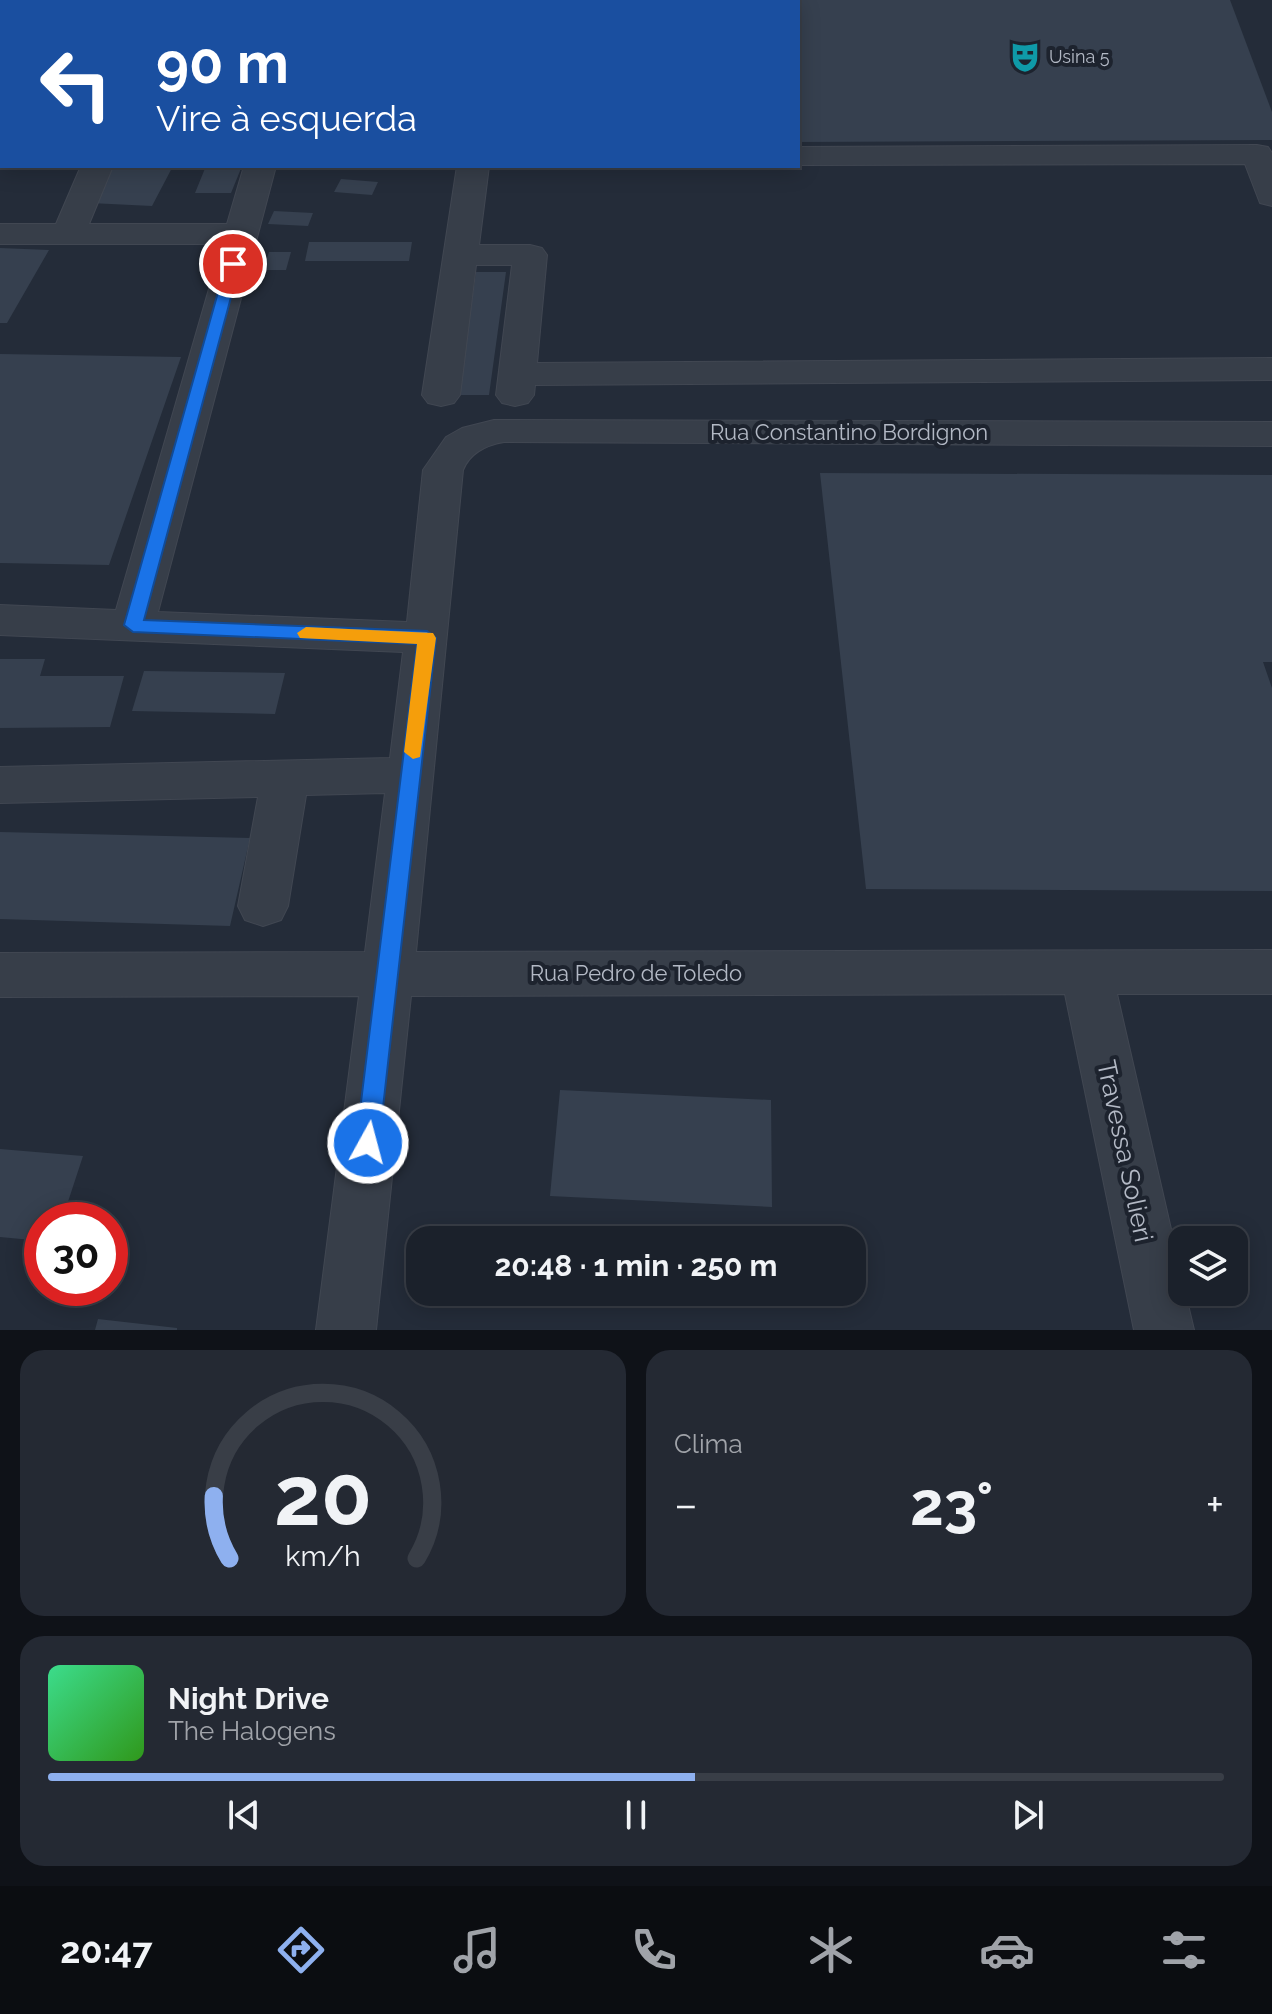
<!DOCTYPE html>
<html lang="pt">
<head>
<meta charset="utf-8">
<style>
  :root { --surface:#1b212b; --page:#242933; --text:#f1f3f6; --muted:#a0a3a9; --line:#393e47; --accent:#8eb0ef }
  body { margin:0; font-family:Raleway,sans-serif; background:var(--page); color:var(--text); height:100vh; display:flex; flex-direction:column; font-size:30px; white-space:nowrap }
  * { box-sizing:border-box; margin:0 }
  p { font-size:26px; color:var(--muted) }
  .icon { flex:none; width:44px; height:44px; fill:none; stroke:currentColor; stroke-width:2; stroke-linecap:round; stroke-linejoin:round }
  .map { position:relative; height:1330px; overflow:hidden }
  .side { display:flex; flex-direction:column; gap:20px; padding:20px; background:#0f1218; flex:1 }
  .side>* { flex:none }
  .top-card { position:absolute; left:0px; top:0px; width:800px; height:168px; box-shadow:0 4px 20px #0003,0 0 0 2px var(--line); background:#1a4fa0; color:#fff; overflow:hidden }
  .buttons { position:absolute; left:1168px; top:1226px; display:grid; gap:16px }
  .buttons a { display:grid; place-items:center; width:80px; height:80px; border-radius:16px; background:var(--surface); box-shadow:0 4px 20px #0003,0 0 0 2px var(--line); font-size:40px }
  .speed { position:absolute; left:24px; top:1202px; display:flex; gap:16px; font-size:40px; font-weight:700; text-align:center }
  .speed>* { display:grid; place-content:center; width:104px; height:104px; border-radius:50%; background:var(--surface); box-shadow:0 4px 20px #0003,0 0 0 2px var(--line); line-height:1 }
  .speed .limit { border:12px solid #d22; background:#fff; color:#111 }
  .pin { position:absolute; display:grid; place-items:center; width:68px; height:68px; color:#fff; margin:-34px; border:4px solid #fff; border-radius:50%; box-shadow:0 2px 8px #0007 }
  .me { position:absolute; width:88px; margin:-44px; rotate:7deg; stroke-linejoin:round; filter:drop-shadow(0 0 6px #0008) }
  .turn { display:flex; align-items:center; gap:28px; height:168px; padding:0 24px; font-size:36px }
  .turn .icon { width:104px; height:104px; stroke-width:2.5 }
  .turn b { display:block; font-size:56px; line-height:68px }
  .big { font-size:60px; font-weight:700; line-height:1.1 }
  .side .widget { flex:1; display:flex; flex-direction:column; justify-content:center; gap:12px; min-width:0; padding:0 28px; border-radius:24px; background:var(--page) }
  .side .dial { align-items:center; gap:0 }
  .dial svg { height:208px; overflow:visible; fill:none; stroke:var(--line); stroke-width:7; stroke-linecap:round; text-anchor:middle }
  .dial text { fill:var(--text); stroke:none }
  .song { display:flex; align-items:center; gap:24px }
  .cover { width:96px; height:96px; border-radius:12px; background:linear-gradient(135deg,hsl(150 70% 55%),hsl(110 70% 35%)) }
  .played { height:8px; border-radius:4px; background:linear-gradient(90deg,var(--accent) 55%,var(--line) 55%) }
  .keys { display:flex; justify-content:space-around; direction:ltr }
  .heat { display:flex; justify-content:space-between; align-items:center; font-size:44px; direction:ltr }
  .side .tiles { flex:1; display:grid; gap:20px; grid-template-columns:1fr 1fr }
  .widget:last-child { grid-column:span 2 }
  .trip { position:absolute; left:406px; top:1226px; width:460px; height:80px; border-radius:24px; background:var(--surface); box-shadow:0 4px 20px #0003,0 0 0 2px var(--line); font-weight:700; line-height:80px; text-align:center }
  .dock { display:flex; height:128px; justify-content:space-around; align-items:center; background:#0b0d11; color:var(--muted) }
  .dock .icon { width:56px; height:56px }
  .dock .current { color:var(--accent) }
  .dock b { font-size:36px; color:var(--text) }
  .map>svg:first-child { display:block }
  .building { fill:#36404f }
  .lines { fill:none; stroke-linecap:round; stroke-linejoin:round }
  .minor-casing { stroke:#414752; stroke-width:2 }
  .minor { fill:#373e49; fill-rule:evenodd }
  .route { fill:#1a73e8; stroke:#114b97; stroke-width:2 }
  .slow { fill:#f59e0b }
  .labels { text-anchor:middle; stroke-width:8; stroke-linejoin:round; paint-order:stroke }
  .far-poi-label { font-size:18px; fill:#b3b9c5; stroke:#1d232e; text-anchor:start }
  .street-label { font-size:22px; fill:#b3b9c5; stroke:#1d232e }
  .near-street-label { font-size:26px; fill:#b3b9c5; stroke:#1d232e }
</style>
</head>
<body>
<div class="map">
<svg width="1272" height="1330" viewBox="0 0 1272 1330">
  <rect width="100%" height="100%" fill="#242c39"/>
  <path class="building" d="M798 0H1230L1272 112V140L798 142Z
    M111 166H173L152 206 90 203Z
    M206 166H242L231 193H195Z
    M341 179 378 182 372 195 334 192Z
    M274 211 313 213 308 226 268 224Z
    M309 242H412L409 261H305Z
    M0 248 49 250 7 323H0Z
    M269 252H291L286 270H263Z
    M476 272H506L489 395H459Z
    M0 354 181 357 109 565 0 563Z
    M820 473 1272 475V662H1263L1272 688V891L866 889Z
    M0 659H45L40 676H124L110 727 0 728Z
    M144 671 285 673 275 714 132 711Z
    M0 832 250 838 230 926 0 919Z
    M560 1090 771 1100 772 1207 550 1196Z
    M0 1149 83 1156 62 1220H42V1241L0 1237Z
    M98 1319 177 1328V1330H95Z"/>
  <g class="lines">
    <defs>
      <path id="minor" d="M153 0H181L152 2Z
        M292 0H320L291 2Z
        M1257 145 1268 147 1272 153V206L1260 203 1245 164 798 165V147Z
        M81 166H113L89 224H227L244 166H276L158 612 407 622 423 470 446 437 462 428 494 420 1272 422V446L504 442C486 445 470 453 463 470L416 952 1272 950V994H1117L1182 1277V1292H1185L1194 1330H1134L1065 994 411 996 376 1330H316L359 996 0 997V953L365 952 385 793 306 795 288 906 281 920 263 926 245 920 238 906 258 797 0 803V767L390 758 403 652 0 635V605L116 610 222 244H0V224H56Z
        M457 166H489L479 245H530L542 248 547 255 537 363 1272 358V380L535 385 534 395 528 403 515 406 502 403 496 395 512 265H476L460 395 454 403 441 406 428 403 422 395Z"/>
    </defs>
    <use href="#minor" class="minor-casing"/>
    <use href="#minor" class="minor"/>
  </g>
  <path class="route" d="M233 260 240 264 144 620 427 631 436 638 379 1143 376 1151 368 1154 360 1151 356 1143 417 644 133 632 124 625 226 264Z"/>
  <path class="slow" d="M306 627 433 633 436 638 420 757 413 759 404 752 417 644 300 638 297 633Z"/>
  <defs>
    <symbol id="theatre-bare" viewBox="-9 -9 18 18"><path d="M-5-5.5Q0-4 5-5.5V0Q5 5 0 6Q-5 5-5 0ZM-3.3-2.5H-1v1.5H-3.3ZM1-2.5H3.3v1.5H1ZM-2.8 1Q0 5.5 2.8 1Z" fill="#0f9aa8" stroke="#1d232e" stroke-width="2.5" paint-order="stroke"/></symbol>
  </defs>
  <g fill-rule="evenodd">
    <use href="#theatre-bare" x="1003" y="35" width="44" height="44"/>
  </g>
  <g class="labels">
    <g class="far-poi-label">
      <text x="1049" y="63">Usina 5</text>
    </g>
    <g class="street-label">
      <text x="849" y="440">Rua Constantino Bordignon</text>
      <text x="636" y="981">Rua Pedro de Toledo</text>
    </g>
    <g class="near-street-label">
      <text transform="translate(1125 1151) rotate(78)" y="9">Travessa Solieri</text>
    </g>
  </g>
</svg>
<div class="buttons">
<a><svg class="icon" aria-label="layers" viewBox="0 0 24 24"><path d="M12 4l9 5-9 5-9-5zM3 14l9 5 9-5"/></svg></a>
</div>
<div class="speed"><div class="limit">30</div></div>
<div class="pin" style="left:233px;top:264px;background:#d93025"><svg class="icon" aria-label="arrive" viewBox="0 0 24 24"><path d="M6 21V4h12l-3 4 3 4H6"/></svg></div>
<svg class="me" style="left:368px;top:1143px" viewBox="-20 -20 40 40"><circle r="17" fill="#1a73e8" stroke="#fff" stroke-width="3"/><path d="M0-11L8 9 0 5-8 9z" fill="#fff"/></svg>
<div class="trip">20:48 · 1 min · 250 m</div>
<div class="top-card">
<div class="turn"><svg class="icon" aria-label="left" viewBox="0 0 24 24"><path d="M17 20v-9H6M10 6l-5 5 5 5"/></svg><div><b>90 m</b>Vire à esquerda</div></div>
</div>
</div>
<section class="side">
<div class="tiles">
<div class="widget dial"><svg viewBox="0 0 100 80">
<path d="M14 69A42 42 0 1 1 86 69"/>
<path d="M14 69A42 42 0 0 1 8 45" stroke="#8eb0ef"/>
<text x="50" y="56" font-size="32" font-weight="700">20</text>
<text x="50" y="72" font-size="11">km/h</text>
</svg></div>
<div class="widget"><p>Clima</p>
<div class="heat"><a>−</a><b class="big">23°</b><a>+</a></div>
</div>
<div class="widget">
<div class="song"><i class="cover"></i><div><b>Night Drive</b><p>The Halogens</p></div></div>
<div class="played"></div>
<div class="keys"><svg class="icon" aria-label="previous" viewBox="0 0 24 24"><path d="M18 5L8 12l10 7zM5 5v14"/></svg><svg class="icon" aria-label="pause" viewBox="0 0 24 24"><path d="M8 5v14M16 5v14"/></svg><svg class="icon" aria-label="next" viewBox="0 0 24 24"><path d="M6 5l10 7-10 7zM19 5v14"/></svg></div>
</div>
</div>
</section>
<nav class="dock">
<b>20:47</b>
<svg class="icon current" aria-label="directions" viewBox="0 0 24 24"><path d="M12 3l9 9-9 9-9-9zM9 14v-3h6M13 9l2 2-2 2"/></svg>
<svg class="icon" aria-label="music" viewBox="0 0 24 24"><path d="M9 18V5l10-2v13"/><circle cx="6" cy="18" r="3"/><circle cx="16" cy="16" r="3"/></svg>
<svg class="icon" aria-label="phone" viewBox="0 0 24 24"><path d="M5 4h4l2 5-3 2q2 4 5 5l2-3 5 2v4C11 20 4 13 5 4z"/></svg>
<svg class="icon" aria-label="climate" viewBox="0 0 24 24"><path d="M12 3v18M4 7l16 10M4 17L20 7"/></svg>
<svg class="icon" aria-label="car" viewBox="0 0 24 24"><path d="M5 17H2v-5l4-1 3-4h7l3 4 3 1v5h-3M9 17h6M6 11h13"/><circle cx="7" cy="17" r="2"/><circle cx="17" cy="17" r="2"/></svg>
<svg class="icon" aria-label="filters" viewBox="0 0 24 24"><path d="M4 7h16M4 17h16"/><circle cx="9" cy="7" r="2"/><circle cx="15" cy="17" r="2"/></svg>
</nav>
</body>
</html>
